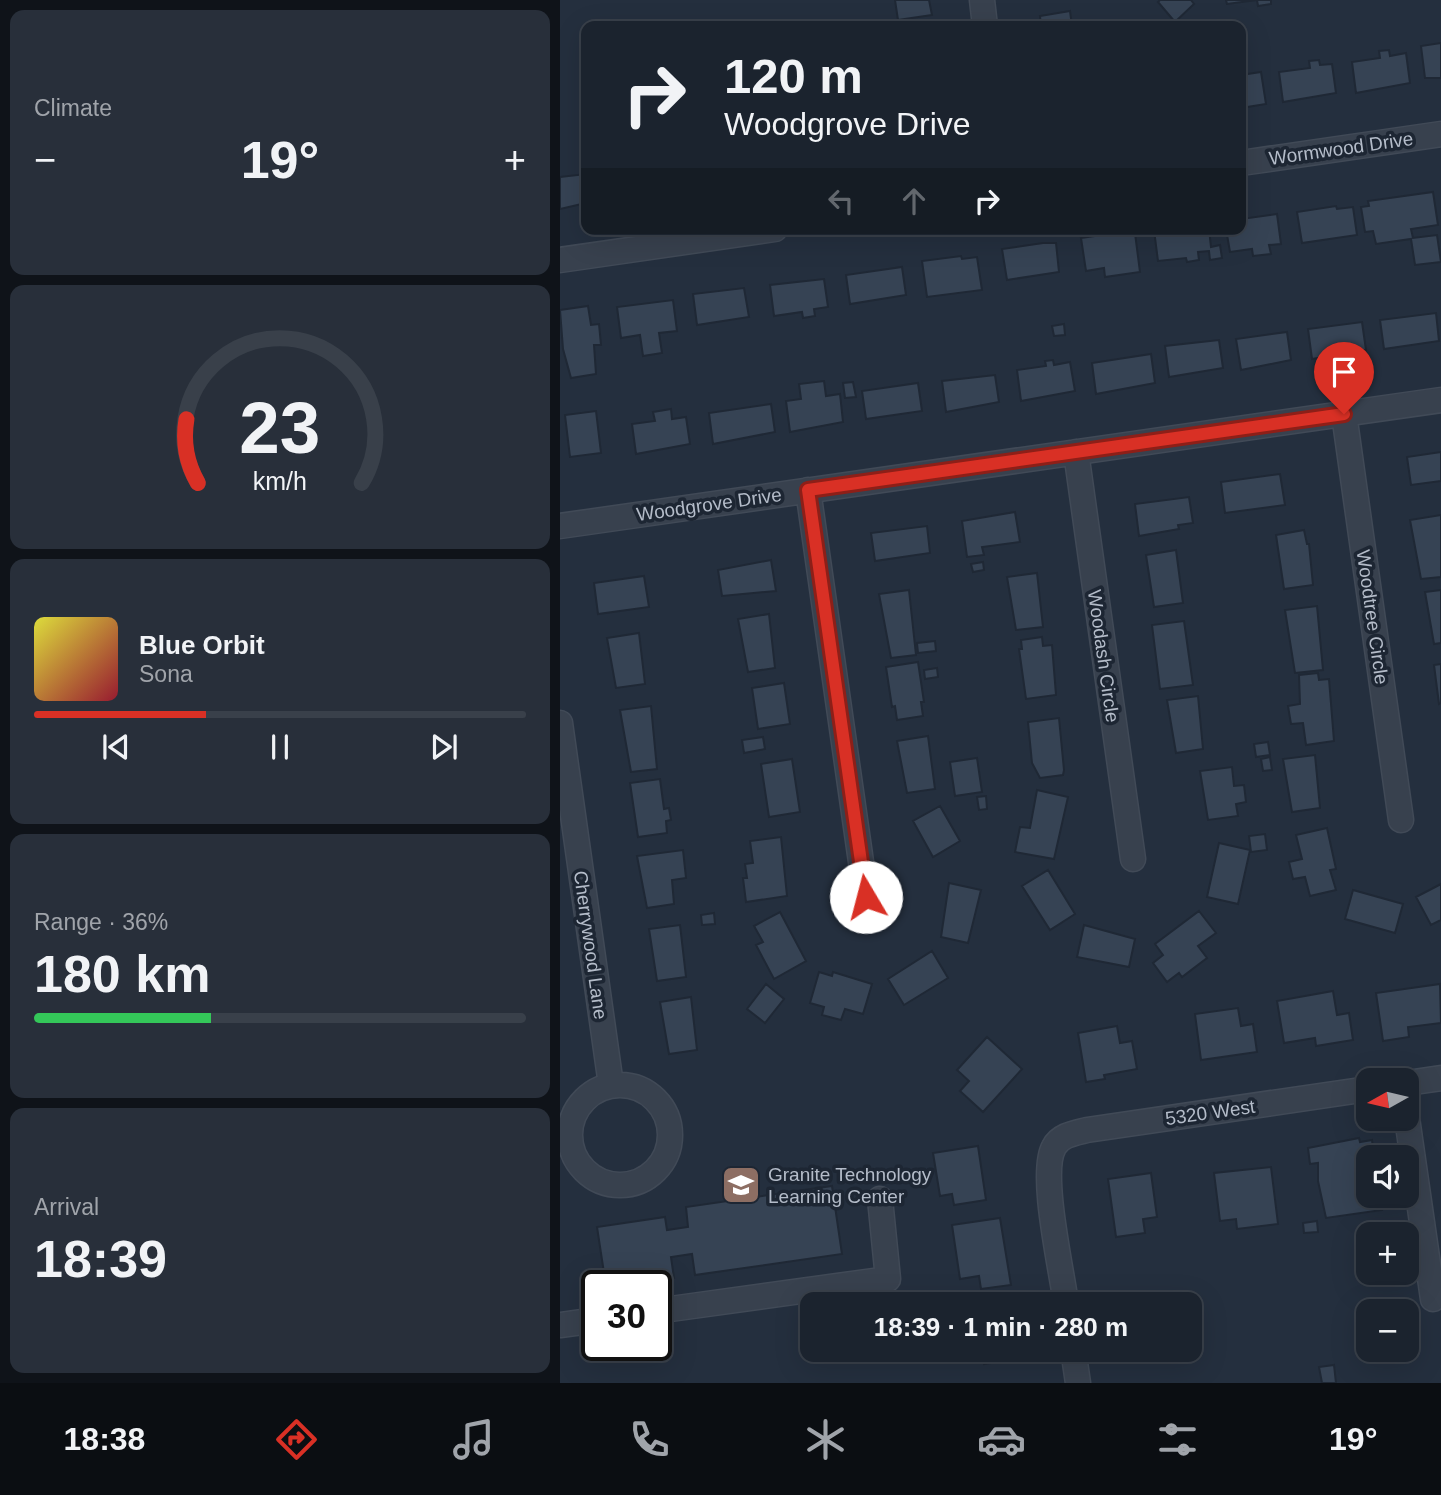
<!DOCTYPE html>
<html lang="en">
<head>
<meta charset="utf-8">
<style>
  :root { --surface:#1b232e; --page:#282f3a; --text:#f1f3f6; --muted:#a0a4aa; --line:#39404a; --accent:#d93025 }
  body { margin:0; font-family:Helvetica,sans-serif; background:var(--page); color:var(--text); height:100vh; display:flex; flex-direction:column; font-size:26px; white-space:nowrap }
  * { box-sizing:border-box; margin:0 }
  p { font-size:23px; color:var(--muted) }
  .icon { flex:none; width:38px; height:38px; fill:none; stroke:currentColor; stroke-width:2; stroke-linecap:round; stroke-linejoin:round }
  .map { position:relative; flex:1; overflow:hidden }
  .drawer { display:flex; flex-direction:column; gap:10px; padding:10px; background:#0f1319; width:560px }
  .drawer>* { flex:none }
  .top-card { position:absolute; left:21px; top:21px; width:665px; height:214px; border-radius:14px; box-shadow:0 7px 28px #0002,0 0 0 2px var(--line); background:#1b232e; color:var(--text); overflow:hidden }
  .needle { width:46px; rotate:262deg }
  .tools { position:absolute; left:796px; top:1068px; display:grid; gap:14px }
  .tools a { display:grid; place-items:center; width:63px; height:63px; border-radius:14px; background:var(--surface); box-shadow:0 7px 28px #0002,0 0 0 2px var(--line); font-size:35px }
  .speed { position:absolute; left:21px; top:1270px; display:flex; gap:14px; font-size:35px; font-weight:700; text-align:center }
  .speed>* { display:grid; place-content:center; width:91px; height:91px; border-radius:50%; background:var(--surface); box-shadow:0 7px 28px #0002,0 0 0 2px var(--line); line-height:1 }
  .speed .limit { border:4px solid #111; border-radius:10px; background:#fff; color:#111 }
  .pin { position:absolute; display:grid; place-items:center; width:60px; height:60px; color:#fff; margin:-72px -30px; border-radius:50% 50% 50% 0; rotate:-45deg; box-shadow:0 0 7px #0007 }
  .pin .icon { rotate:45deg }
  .me { position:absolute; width:77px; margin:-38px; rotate:352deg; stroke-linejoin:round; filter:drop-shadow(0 0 5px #0008) }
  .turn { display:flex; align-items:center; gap:24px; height:147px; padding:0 28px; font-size:32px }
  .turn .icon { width:91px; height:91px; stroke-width:2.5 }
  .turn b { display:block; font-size:49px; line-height:60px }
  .lanes { display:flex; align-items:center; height:66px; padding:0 28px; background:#0003; justify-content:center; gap:35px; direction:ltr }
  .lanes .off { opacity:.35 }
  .big { font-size:52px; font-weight:700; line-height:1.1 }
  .drawer .widget { flex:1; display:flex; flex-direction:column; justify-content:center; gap:10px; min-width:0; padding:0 24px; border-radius:14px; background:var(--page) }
  .drawer .dial { align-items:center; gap:0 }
  .dial svg { height:182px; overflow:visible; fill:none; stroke:var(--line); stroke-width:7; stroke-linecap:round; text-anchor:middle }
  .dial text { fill:var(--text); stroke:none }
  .song { display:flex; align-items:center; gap:21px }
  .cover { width:84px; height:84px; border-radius:10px; background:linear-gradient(135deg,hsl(60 70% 55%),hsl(350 70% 35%)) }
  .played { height:7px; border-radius:4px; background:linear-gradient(90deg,var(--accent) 35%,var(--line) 35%) }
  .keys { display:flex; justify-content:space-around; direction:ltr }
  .heat { display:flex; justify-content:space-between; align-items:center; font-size:38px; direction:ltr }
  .charge { height:10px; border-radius:5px; background:linear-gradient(90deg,#34c759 36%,var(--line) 0) }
  .trip { position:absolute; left:240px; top:1292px; width:402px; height:70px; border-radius:14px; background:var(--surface); box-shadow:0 7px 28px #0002,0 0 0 2px var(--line); font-weight:700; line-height:70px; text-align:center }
  .tab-bar { display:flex; height:112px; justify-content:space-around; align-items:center; background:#0b0e12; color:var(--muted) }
  .tab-bar .icon { width:49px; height:49px }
  .tab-bar .on { color:var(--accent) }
  .tab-bar b { font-size:32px; color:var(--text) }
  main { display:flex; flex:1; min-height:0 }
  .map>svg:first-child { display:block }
  .building { fill:#364354; stroke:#1f2835; stroke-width:2 }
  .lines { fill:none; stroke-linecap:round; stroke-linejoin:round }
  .minor-casing { stroke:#414a57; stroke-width:27 }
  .minor { stroke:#38414e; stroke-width:24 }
  .route-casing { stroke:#8d1f18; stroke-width:18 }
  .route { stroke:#d93025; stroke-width:12 }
  .labels { text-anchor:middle; stroke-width:7; stroke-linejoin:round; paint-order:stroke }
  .street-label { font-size:19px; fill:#b4bcc9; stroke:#1d2633 }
  .poi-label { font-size:19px; fill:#b4bcc9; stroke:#1d2633; text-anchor:start }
</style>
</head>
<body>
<main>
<section class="drawer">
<div class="widget"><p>Climate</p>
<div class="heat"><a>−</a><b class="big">19°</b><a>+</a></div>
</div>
<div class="widget dial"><svg viewBox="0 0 100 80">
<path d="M14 69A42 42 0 1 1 86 69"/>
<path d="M14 69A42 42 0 0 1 9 41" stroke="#d93025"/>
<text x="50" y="56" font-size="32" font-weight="700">23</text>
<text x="50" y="72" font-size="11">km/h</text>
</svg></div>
<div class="widget">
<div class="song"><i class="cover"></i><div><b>Blue Orbit</b><p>Sona</p></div></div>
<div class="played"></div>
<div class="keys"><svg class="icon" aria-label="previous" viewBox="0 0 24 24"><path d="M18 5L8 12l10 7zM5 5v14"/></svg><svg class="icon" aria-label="pause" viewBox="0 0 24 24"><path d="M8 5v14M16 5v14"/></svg><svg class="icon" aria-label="next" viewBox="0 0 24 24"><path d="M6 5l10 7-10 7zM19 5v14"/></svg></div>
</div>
<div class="widget"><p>Range · 36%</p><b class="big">180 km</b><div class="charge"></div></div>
<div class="widget"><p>Arrival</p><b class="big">18:39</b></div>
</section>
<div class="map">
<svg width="881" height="1383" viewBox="0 0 881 1383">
  <rect width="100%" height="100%" fill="#242f3e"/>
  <path class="building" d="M335 0H369L372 15 338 20Z
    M600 0H631L634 4 615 22 598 2Z
    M666 0H711V4L698 6 697 0 667 4Z
    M510 11 512 26H481L480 16Z
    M881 43V78H865L861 46Z
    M829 50 830 56 846 53 850 83 796 93 792 62 820 58 819 51Z
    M759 60 760 65 772 64 776 93 723 102 719 72 750 68 749 61Z
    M701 72 706 104 681 108V75Z
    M26 174V203L0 209V177Z
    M873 192 878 225 851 229 853 238 877 235 881 262 855 265 851 239 816 244 813 231 805 232 801 207 809 206 808 201Z
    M776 206 777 209 793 207 797 235 742 243 737 212Z
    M717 214 721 244 709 245 711 254 693 256 692 249 670 252 666 229H681V219Z
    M649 229 651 247 660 245 662 258 650 260 649 251 638 252 639 260 627 262 626 258 598 261 594 230Z
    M562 232V235L575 233 580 272 545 277 544 268 526 271 521 238Z
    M483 243H496L499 272 447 280 442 249Z
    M401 256 402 259 417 257 422 290 367 297 362 261Z
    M342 267 346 295 290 304 286 275Z
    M264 279 268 307 254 309 255 316 243 318 242 312 214 316 210 285Z
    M184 288 189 317 137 325 133 294Z
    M113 300 117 331 99 333 102 353 83 356 80 335 61 338 57 307Z
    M28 306 31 325 39 324 41 345H34L36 374 11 378 3 349 0 310Z
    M876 313 879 341 824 349 820 320Z
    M802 322 806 350 752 359 748 329Z
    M504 324 505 335 494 336 492 326Z
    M727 332 731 360 681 370 676 339Z
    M659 340 663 368 609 377 605 346Z
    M591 354 595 383 536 394 532 363Z
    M493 360 494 365 510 362 515 391 461 401 457 370 486 366 485 361Z
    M435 375 439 402 386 412 382 381Z
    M264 381 266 396 280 394 283 422 230 432 226 401 241 399 239 384Z
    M293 382 296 397 285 398 283 383Z
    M358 383 362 411 306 419 302 391Z
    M211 404 215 432 153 444 149 413Z
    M111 409 112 419 126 417 130 444 76 454 72 424 95 421 93 412Z
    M36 411 41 453 10 457 5 415Z
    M881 452V481L851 485 847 457Z
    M720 474 725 505 665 513 661 482Z
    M629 497 633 523 618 525 619 529 579 536 575 504Z
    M455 512 460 542 422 547 424 555 407 557 402 521Z
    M881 515V577L861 579 850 520Z
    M367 526 370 553 315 561 311 533Z
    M744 530 747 544H749L753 585 724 589 716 535Z
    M616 550 623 603 594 607 586 555Z
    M211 560 216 591 162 596 158 570Z
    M423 562 424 570 413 572 411 564Z
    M477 573 483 627 456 630 447 577Z
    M84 576 89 607 38 614 34 583Z
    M349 590 356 655 331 658 319 594Z
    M881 590V643L874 644 865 592Z
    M757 606 763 670 735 673 725 610Z
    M209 614 215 668 188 672 178 619Z
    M624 621 633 685 600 689 592 625Z
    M79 633 85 684 56 688 47 638Z
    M482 637 483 646 492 645 496 695 466 699 459 649H462L461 640Z
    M375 641 376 651 358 653 357 643Z
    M358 662 364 702H361L363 716 337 720 335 706 332 707 326 667Z
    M881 664V703L879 704 874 665Z
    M377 668 378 677 365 679 364 670Z
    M758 673 759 680 769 679 774 741 746 745 743 723 731 724 728 706 740 704 739 675Z
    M224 683 230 724 198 729 192 688Z
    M638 696 643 749 616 753 607 700Z
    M91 706 97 769 71 772 60 710Z
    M499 718 504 770 503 775 480 778 472 763 468 722Z
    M368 736 375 789 347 793 337 741Z
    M203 737 205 749 184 753 182 740Z
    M708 742 710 755 696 757 694 744Z
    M755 755 760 808 732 812 723 759Z
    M710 757 712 770 703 771 701 759Z
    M417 758 422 792 395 796 390 762Z
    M232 759 240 812 209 817 201 764Z
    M672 767 674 786 684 785 686 802 676 804 678 816 648 820 640 771Z
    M100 779 104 809 109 808 111 820 106 821 107 833 78 837 70 783Z
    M477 790 508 797 494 859 455 852 460 827 470 828Z
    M426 796 427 809 419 810 417 797Z
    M380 806 400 841 373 857 353 821Z
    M767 828 776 869 770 870 776 890 750 896 745 877 733 879 729 862 742 859 736 835Z
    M705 834 707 850 691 852 689 836Z
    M221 837 227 896 186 902 183 878H187L185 864 193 863 190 841Z
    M659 843 690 850 678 904 647 897Z
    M123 850 126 878 112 880 114 904 87 908 77 856Z
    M488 870 515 914 490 930 462 886Z
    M389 883 421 890 408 943 381 937Z
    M881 884V920L871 925 856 897Z
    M793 890 843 904 835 933 785 919Z
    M639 911 656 933 638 946 647 958 622 977 619 973 607 982 593 963 603 955 595 944Z
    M220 912 246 961 214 979 196 945 203 942 194 926Z
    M154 913 155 924 142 925 141 915Z
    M120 925 126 977 97 981 89 929Z
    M524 925 575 939 569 967 517 957Z
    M372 951 388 978 344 1005 328 979Z
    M259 972 272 976 273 972 312 984 303 1014 285 1009 281 1020 262 1015 264 1007 250 1003Z
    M206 984 224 999 205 1023 187 1009Z
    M880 984 881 1023 848 1027 849 1037 823 1041 816 993Z
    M773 991 777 1015 789 1013 793 1040 756 1046 755 1038 724 1043 717 1001Z
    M131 997 137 1050 109 1054 100 1002Z
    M678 1008 681 1026 693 1024 697 1052 641 1060 635 1014Z
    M557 1026 560 1043 572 1041 577 1069 544 1075 545 1079 526 1082 518 1033Z
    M427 1037 462 1069 423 1112 400 1091 409 1081 397 1070Z
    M799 1138 800 1142 812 1140 814 1155 805 1157 808 1195H820L822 1210 766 1218 758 1181V1163L750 1164 748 1148Z
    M418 1146 426 1200 394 1205 392 1194 380 1196 373 1153Z
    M711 1167 718 1224 677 1229 676 1219 660 1221 654 1173Z
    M591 1173 597 1217 583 1219 585 1233 556 1237 548 1179Z
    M272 1186 282 1254 135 1275 132 1254 111 1257 114 1278 46 1286 37 1227 105 1217 107 1230 128 1227 126 1207Z
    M440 1218 451 1285 421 1289 419 1276 400 1279 392 1225Z
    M757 1221 758 1232 744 1233 743 1223Z
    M589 1291 591 1303 610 1300 611 1304H561L560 1295Z
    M405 1349H454L456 1359 424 1364 422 1352 405 1355Z
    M567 1349H617L618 1354 569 1361Z
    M774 1365 776 1383H762L759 1367Z"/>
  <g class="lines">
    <defs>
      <path id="minor" d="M422 0 425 26
        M681 163 881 134
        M0 260 215 229
        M784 414 841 820
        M516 452 573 859
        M248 490 306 897
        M0 526 881 400
        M0 723 51 1085
        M847 1083 881 1078
        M10 1135a50 50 0 1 1 100 0a50 50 0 1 1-100 0Z
        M847 1118 873 1299
        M506 1304C502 1271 479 1173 494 1147 500 1135 515 1133 527 1130L808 1089
        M96 1311 328 1279 320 1199
        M0 1325 37 1320
        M513 1349 518 1383"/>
    </defs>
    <use href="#minor" class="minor-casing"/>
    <use href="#minor" class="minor"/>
  </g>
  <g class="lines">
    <defs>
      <path id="route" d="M306 897 248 490 784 414"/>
    </defs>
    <use href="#route" class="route-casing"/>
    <use href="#route" class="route"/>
  </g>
  <defs>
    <symbol id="school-square" viewBox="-11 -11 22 22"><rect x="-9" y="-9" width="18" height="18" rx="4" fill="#8d6e63" stroke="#1d2633"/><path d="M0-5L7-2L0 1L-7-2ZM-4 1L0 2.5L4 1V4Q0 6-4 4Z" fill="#fff"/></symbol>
  </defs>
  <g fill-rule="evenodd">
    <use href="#school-square" x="159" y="1163" width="44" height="44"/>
  </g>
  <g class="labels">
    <g class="street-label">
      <text transform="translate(781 148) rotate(-8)" y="7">Wormwood Drive</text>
      <text transform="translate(149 504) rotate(-8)" y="7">Woodgrove Drive</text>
      <text transform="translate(813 617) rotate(82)" y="7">Woodtree Circle</text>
      <text transform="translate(544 656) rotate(82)" y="7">Woodash Circle</text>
      <text transform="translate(31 945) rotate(82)" y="7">Cherrywood Lane</text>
      <text transform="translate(650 1112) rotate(-8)" y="7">5320 West</text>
    </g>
    <g class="poi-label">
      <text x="208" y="1181">Granite Technology<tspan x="208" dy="22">Learning Center</tspan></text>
    </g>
  </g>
</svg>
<div class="tools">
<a><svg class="needle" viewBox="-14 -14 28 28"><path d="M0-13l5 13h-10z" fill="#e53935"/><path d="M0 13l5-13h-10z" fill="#a0a4aa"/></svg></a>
<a><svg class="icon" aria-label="sound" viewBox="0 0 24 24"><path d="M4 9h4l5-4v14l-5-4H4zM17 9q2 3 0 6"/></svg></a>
<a>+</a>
<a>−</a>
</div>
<div class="speed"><div class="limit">30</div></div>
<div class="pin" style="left:784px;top:414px;background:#d93025"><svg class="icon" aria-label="arrive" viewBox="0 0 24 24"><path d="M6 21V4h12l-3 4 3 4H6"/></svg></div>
<svg class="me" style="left:306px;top:897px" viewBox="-20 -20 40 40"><circle r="19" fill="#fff"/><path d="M0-13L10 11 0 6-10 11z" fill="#d93025"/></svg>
<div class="trip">18:39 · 1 min · 280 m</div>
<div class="top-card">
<div class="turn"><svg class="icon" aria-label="right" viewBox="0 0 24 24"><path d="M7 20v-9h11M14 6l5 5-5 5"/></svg><div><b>120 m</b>Woodgrove Drive</div></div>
<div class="lanes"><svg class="icon off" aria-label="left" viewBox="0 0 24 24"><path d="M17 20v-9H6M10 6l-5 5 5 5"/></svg><svg class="icon off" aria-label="ahead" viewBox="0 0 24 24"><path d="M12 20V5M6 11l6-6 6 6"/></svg><svg class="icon" aria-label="right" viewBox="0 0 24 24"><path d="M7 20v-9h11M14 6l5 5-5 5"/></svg></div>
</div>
</div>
</main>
<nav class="tab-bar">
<b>18:38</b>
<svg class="icon on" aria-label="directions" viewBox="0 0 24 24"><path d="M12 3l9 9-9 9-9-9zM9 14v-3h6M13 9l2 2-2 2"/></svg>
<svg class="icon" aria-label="music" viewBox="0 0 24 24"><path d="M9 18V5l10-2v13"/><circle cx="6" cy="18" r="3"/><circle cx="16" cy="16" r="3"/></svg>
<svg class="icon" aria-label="phone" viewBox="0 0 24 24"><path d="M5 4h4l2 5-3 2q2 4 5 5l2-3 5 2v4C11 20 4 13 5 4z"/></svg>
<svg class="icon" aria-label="climate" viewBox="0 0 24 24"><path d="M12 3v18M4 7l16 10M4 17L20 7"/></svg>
<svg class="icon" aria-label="car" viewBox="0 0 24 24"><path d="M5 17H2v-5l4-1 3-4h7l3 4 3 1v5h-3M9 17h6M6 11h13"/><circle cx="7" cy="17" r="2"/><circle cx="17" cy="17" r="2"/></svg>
<svg class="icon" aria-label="filters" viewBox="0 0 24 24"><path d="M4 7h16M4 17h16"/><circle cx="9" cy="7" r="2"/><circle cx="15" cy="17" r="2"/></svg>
<b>19°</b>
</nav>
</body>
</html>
